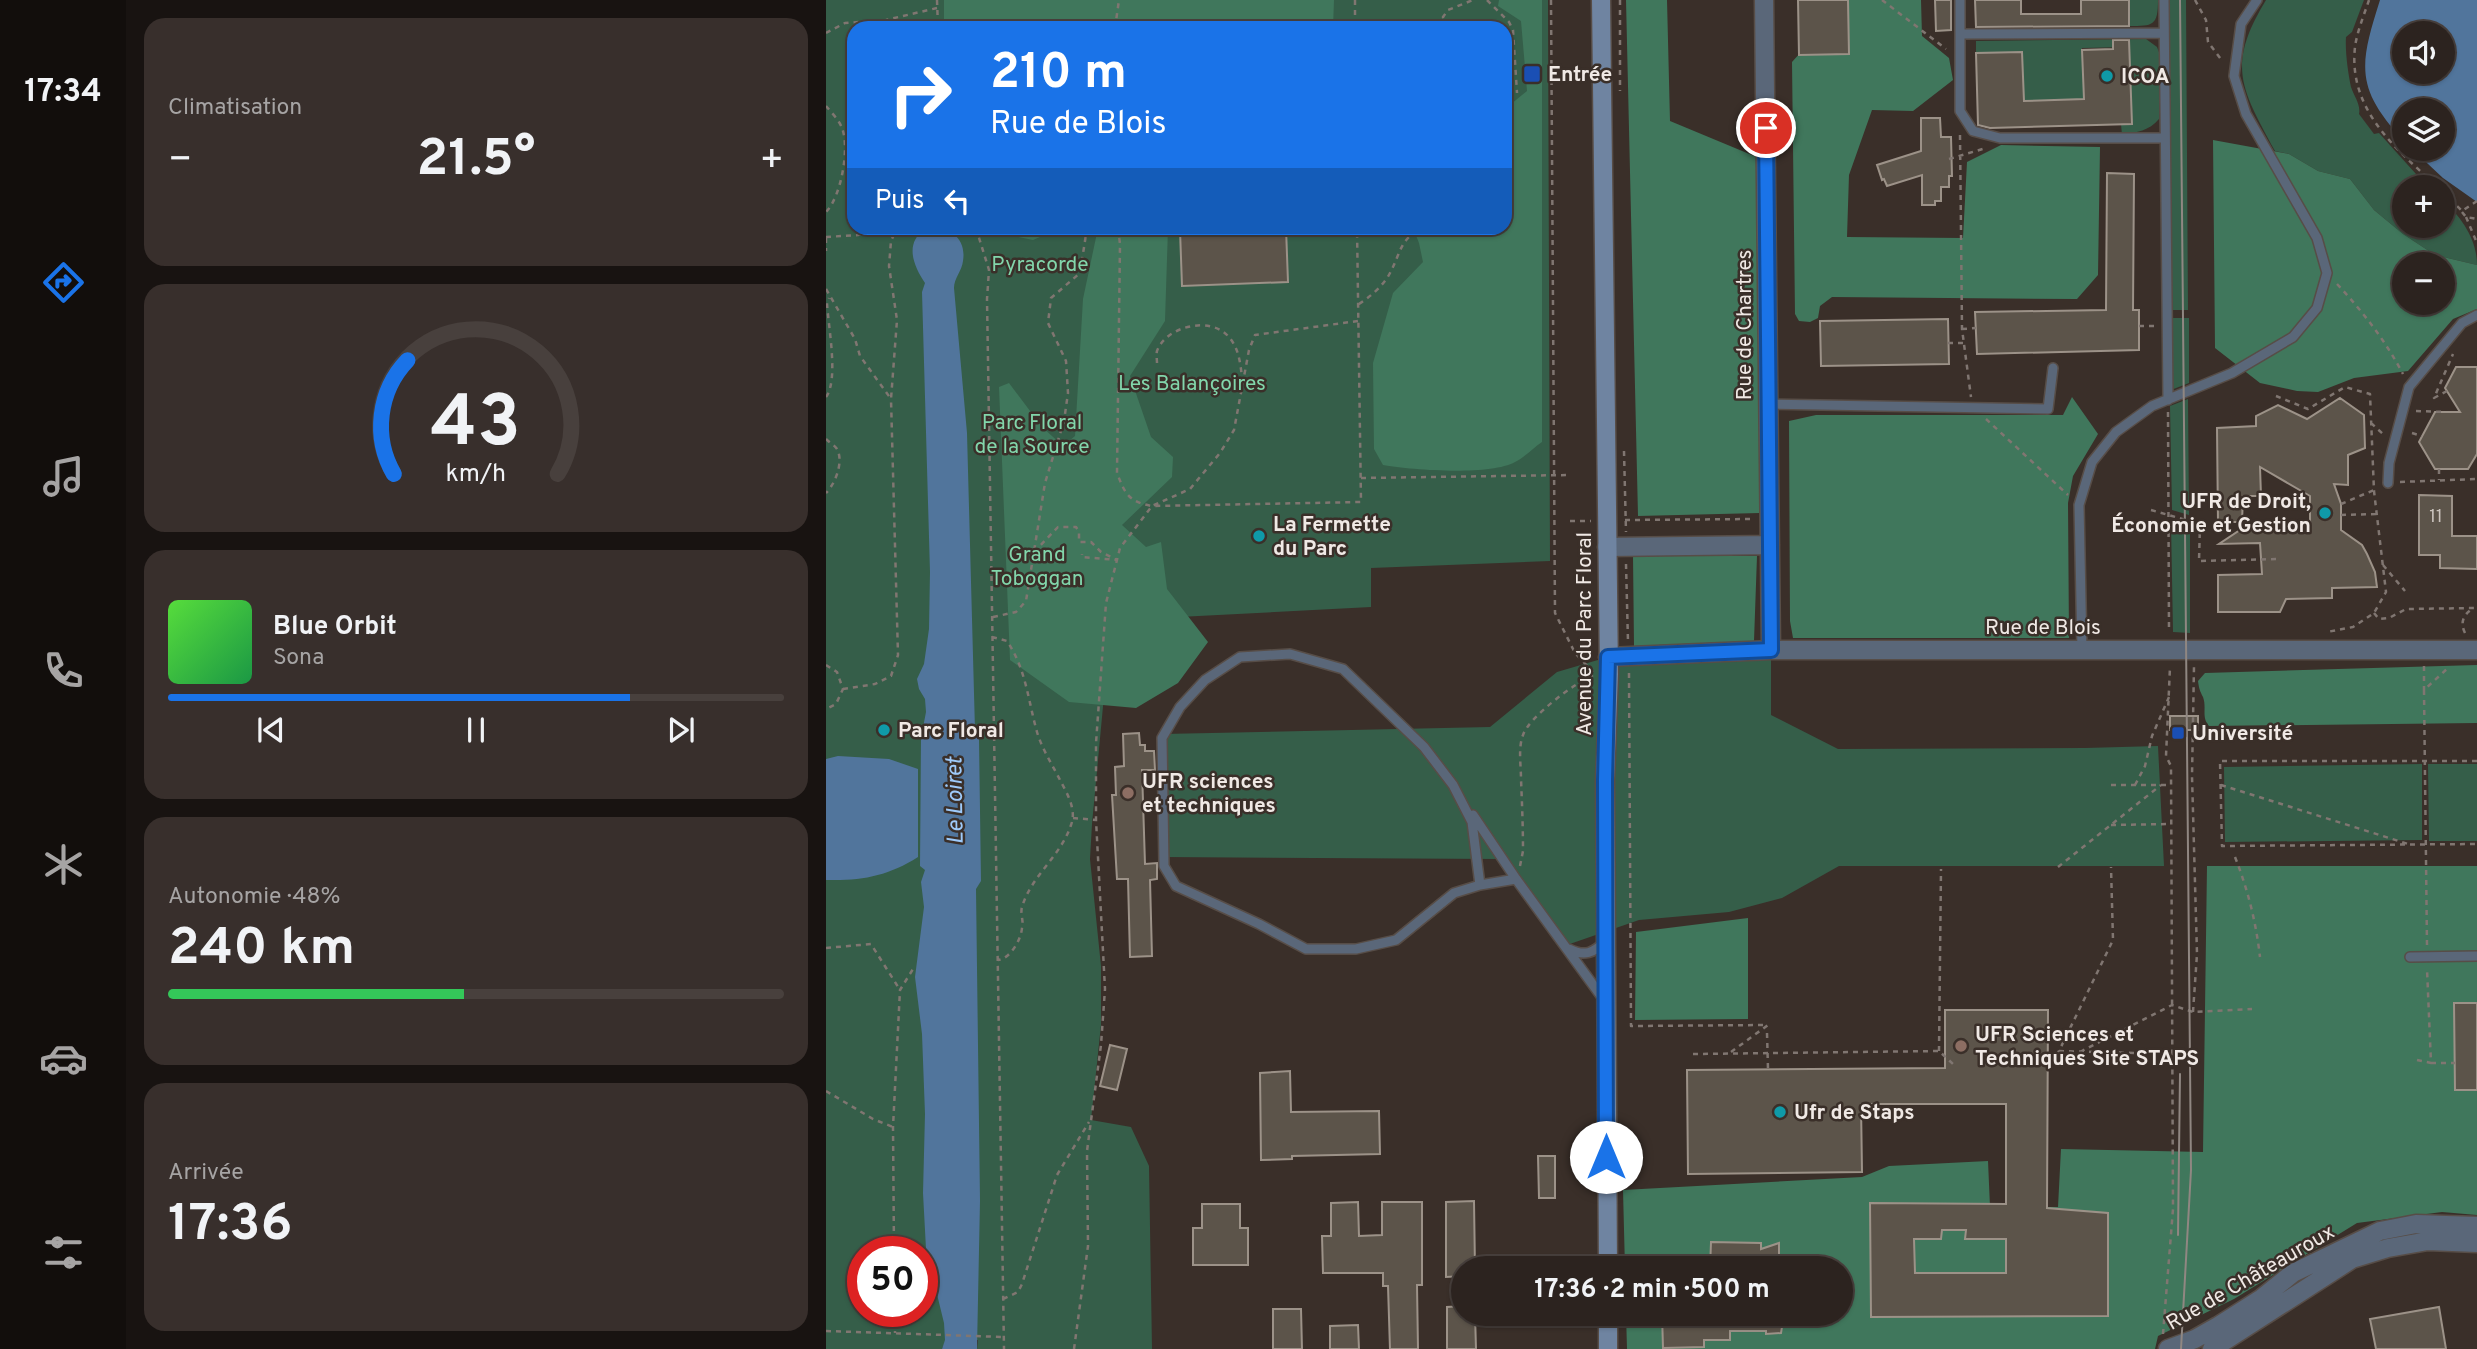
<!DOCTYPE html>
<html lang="fr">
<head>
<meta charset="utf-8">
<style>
  :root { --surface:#2c231f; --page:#382f2c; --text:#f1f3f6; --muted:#a6a4a4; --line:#48403d; --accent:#1a73e8 }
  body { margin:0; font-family:Overpass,sans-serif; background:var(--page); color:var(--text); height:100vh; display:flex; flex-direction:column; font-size:26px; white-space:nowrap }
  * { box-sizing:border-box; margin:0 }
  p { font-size:23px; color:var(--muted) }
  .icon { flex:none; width:38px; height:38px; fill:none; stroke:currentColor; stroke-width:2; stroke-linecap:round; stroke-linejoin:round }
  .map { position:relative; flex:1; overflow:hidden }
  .drawer { display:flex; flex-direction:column; gap:18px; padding:18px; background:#181311; width:700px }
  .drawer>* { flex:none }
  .top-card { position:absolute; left:21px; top:21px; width:665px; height:214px; border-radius:21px; box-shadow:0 2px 5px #0004,0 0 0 2px var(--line); background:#1a73e8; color:#fff; overflow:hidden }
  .buttons { position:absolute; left:1566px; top:21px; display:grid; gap:14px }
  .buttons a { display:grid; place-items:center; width:63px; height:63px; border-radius:50%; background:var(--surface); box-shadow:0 2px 5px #0004,0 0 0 2px var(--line); font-size:35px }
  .speed { position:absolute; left:21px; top:1236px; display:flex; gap:14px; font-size:35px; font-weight:700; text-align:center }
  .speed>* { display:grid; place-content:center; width:91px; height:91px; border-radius:50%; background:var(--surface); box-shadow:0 2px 5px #0004,0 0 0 2px var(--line); line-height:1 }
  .speed .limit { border:10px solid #d22; background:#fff; color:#111 }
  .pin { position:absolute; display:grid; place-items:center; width:60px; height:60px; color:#fff; margin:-30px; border:4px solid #fff; border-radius:50%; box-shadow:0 2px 7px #0007 }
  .me { position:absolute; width:77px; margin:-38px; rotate:0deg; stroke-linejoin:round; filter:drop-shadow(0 0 5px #0008) }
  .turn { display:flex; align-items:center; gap:24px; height:147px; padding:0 28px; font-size:32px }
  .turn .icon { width:91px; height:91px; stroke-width:2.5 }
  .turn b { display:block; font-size:49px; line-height:60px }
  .then { display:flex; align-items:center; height:66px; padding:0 28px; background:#0003; gap:14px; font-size:26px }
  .big { font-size:52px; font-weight:700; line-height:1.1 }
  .drawer .tile { flex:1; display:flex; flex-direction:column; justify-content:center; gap:10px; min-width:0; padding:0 24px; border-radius:21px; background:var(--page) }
  .drawer .dial { align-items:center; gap:0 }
  .dial svg { height:182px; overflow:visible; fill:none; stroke:var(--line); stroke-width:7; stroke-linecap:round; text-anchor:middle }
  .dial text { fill:var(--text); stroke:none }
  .song { display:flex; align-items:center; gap:21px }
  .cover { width:84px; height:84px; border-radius:10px; background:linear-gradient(135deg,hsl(110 70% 55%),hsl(140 70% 35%)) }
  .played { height:7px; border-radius:4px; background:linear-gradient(90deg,var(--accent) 75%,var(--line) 75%) }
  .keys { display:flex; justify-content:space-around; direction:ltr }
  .heat { display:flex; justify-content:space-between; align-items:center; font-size:38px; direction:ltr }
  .charge { height:10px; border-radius:5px; background:linear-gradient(90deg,#34c759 48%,var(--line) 0) }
  .trip { position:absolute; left:625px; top:1256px; width:402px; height:70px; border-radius:35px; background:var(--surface); box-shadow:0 2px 5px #0004,0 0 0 2px var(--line); font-weight:700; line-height:70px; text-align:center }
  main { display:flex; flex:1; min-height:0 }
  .dock { display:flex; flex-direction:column; width:126px; justify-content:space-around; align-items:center; background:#120e0c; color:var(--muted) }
  .dock .icon { width:49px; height:49px }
  .dock .selected { color:var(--accent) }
  .dock b { font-size:32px; color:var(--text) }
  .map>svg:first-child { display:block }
  .green { fill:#355e49; fill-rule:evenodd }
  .forest { fill:#40775c; fill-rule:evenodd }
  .water { fill:#51759c; fill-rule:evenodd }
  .building { fill:#5c544a; stroke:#9c9288; stroke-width:2; fill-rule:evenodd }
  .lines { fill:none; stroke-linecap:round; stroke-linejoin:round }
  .service-casing { stroke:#574d47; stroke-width:12 }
  .minor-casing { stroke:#574d47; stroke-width:21 }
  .tertiary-casing { stroke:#574d47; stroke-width:21 }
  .secondary-casing { stroke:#574d47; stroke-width:21 }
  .path { stroke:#807671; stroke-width:2.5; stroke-dasharray:5 5; stroke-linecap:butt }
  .service { stroke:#5a6779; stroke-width:9 }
  .minor { stroke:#5a6779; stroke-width:18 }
  .tertiary { stroke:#5a6779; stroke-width:18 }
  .secondary { stroke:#6f84a1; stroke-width:18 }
  .tram { stroke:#908782; stroke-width:2 }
  .path-bridge { stroke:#807671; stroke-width:2.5; stroke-dasharray:5 5; stroke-linecap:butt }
  .route-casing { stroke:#114b97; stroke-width:18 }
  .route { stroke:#1a73e8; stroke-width:12 }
  .transit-dot { fill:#1a4fb4; stroke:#3a2f29; stroke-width:2.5 }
  .culture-dot { fill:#0f9aa8; stroke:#3a2f29; stroke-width:2.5 }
  .education-dot { fill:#8d6e63; stroke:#3a2f29; stroke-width:2.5 }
  .labels { text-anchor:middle; stroke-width:5; stroke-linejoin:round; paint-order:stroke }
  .number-label { font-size:18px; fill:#cbc4be }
  .poi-label { font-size:21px; font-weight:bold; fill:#f0e9e5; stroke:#3a2f29; text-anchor:start }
  .park-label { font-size:21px; fill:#82d6ab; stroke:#3a2f29 }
  .street-label { font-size:21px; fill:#f0e9e5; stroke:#3a2f29 }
  .water-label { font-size:23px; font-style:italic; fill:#9ecafa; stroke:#3a2f29 }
</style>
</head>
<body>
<main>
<nav class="dock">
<b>17:34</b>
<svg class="icon selected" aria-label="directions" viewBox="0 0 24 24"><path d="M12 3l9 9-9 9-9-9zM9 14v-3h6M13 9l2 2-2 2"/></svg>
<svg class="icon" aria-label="music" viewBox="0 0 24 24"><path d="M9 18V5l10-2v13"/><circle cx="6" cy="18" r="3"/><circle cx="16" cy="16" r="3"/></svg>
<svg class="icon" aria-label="phone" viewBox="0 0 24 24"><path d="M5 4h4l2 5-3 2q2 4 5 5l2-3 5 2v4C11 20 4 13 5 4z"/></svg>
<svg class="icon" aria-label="climate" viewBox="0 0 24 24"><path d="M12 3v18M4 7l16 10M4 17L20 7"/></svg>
<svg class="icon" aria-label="car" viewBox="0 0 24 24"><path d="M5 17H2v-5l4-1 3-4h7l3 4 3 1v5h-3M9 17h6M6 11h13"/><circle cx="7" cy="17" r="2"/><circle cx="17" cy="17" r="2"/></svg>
<svg class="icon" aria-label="filters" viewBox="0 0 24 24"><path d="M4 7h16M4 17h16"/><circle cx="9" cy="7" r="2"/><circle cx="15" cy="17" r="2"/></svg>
</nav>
<section class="drawer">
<div class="tile"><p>Climatisation</p>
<div class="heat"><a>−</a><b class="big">21.5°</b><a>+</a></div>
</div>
<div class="tile dial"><svg viewBox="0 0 100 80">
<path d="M14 69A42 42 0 1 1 86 69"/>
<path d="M14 69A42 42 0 0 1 20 19" stroke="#1a73e8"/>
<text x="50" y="56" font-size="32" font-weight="700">43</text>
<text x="50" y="72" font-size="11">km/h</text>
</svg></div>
<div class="tile">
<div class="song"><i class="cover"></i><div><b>Blue Orbit</b><p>Sona</p></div></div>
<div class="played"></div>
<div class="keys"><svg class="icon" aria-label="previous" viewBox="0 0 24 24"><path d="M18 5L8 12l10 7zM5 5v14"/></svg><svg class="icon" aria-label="pause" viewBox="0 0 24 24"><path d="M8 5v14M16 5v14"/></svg><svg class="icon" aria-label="next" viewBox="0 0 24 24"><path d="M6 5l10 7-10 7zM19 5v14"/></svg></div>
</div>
<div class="tile"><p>Autonomie · 48%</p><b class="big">240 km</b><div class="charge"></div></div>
<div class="tile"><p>Arrivée</p><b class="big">17:36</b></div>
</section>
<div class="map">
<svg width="1651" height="1349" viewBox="0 0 1651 1349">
  <rect width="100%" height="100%" fill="#3a2f29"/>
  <path class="green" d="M0 0H722L724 561 545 568V607L294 620 282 653 266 824 264 859 275 966V1025L265 1120 305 1127 323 1166 326 1349H151L152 1340H120L116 1349H0ZM28 28H679V228H28ZM37 1251H96V1311H37Z
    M1303 0H1332C1332 26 1327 26 1303 26Z
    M1342 0H1360L1362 310H1344Z
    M1440 0H1538L1526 32 1520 37C1519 51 1522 73 1525 87 1528 96 1535 105 1533 114L1548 134 1553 133 1590 174 1589 177 1598 187H1605H1578V226H1617V199C1635 218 1651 238 1651 265L1609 255 1577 234 1548 210 1524 179 1492 171 1463 154 1449 151C1415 88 1400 66 1440 0Z
    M1320 39 1331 47 1334 55 1333 119C1323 131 1311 132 1296 135L1295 124 1303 47 1256 48 1258 99 1198 101 1196 52 1150 53V41Z
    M1344 318H1363V383L1345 390Z
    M1362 399 1363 515 1346 510 1344 406Z
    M1345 523 1364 528V633L1347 632Z
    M945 650V715L1012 749 1259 748 1332 746 1338 866H1013L956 898 903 912 813 920 738 946 673 859 337 857V734L664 727 731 672 782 657Z
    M1596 764V840L1399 842 1398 767Z
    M1602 764H1651V841H1603Z"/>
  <path class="forest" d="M118 0H508L507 28H118Z
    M673 0H716V442C707 448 699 457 689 462 664 476 585 470 557 465L548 449 547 363 567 293 597 262 593 243 587 228H679V109L701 91 695 21 672 6Z
    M800 0H841L844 121 933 158 934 513 812 516Z
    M1022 0H1095L1096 36 1123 58 1127 80 1087 111 1046 110 1023 175 1021 237 1137 238 1141 162 1175 145 1274 147 1272 275 1251 299 1006 297 994 306 992 318 984 322 973 321 969 314 966 62Z
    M1387 140 1463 154 1492 171 1524 179 1548 210 1577 234 1609 255 1651 265V309L1627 319 1582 371 1528 378 1492 392 1471 391 1434 383 1389 348ZM1578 264H1617V303H1578Z
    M159 228H235L207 240 162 231Z
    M272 228H342L339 321 304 376 325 437 347 457 346 477 296 525 320 547 335 542 341 589 382 642 352 683 310 708 243 702 184 660 173 387 183 383 216 427 237 446 249 436 257 299Z
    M1246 397 1272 434 1247 476 1242 503 1243 638H967L964 621 963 421 990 415H1237Z
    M807 556H931L928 641 808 646Z
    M1651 665V723L1383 726C1375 717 1381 708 1377 697 1374 691 1373 689 1372 681L1379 673Z
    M1381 866H1651V1215L1616 1212 1531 1223 1408 1299 1332 1336 1329 1349H801L800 1314H1015V1269H799L797 1190 1036 1177 1063 1166 1162 1161 1164 1207H1232L1235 1149 1377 1152Z
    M922 918V1019L809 1020 810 932Z"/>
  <path class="water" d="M1554 0H1651V202L1617 178 1586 149H1617V110H1578V141C1529 88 1533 66 1554 0ZM1578 33H1617V72H1578Z
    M100 228C121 226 141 236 137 261 136 271 128 278 128 288L141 433 149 730 153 739 155 881 150 889 154 1201 151 1349H116L119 1340 118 1323 100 1249 97 1193 99 1114 96 1034 89 977 98 907 95 882 99 870 94 866 95 738 100 712 99 699 93 689 91 679 98 664 103 629 104 572 96 292 99 283C87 265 78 243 100 228Z
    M12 756 63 759 92 769V857C62 876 36 881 0 880V759Z"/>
  <path class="building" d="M972 0H1022L1023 54 973 55Z
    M1109 0H1125V30L1110 31Z
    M1149 0H1195V14H1255V0H1303V26L1150 27Z
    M1287 40H1303L1306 124 1164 128 1152 125 1150 53 1196 52 1198 101 1258 99 1256 50 1287 49Z
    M1095 118H1114L1115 137H1125L1126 176H1123V187H1115V201H1109V205H1096V175L1061 186 1058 179 1056 180 1051 165 1095 151Z
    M1281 173 1308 174 1307 310H1313V350L1151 354 1149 312 1280 310Z
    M460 228 462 282 356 286 354 230Z
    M1122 319 1123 364 995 366 994 321Z
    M1630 367H1651V454L1642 469H1609L1593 442 1609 412H1634L1619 388Z
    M1514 398 1538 415 1539 448 1522 455V485L1508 484 1515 504V530L1536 545 1541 554 1549 572 1551 587 1506 588V598L1460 599 1454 612H1392V575L1436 574 1434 543 1393 544 1426 522H1484V496L1434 467 1435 496H1417L1416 522H1392L1391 428 1430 426V416L1452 405 1481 419Z
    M1593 495 1626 496V536H1651V569L1614 568V555H1593Z
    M1344 716H1372V730H1344Z
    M313 733 314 745H319V751H328L329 770H316L319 864 331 863V879L324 880 326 956 304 957 302 879H291L286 795H290L289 767 298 766 297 734Z
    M1628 1003H1651V1090H1629Z
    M1119 1010H1222L1221 1208 1282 1213V1316L1045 1317 1044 1203 1180 1204V1104H1035L1036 1172 862 1174 861 1070 1119 1068ZM1116 1230H1140L1139 1239H1180V1273H1089L1088 1239H1115Z
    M284 1045 301 1049 291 1090 274 1086Z
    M464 1071 465 1112 553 1111 554 1154 466 1156V1159L435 1160 434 1073Z
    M712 1156H729V1198H713Z
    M648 1201 649 1269H637V1276L620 1277V1202Z
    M532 1202 533 1236 556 1235V1202H596V1285H591L592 1349H564L562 1286H557V1273H497L496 1236H505V1203Z
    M376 1204H414V1228H422V1265H367V1228H376Z
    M885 1242 935 1243V1249L953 1243V1269H936V1261L909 1262V1269H884Z
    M637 1306V1314H649L650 1349H621V1307Z
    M1613 1307 1620 1349H1550L1544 1319Z
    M447 1309H475L476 1349H447Z
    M836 1314H988L989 1318 956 1327 955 1333 940 1334V1331H904V1340H878V1347L837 1348Z
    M532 1325 533 1349H504V1326Z"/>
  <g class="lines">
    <defs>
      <path id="service" d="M1134 0V111L1147 131 1174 138H1339
        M1338 0 1342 400
        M1134 34 1338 33
        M942 404 1222 409 1227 368
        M1562 483 1563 463 1583 387 1636 323 1651 315
        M1256 650 1253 505 1266 462 1290 432 1326 406 1406 373 1467 337 1491 308 1501 273 1491 238 1420 114 1408 76 1415 24 1431 0
        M647 815 690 879 778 1000
        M654 885 646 822 627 785 598 747 517 669 464 654 414 657 379 680 354 707 336 738 338 866 350 886 433 924 480 949H530L570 940 628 893 654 885 690 879
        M743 949C759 957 767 953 780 941
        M1584 957 1651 956"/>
      <path id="minor" d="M938 0 945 650
        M781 547 944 545
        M782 657 945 650H1651"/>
      <path id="tertiary" d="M1342 1349 1369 1339 1392 1326 1436 1298 1467 1273 1554 1231 1590 1224 1651 1226
        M1386 1349 1526 1259 1562 1248 1602 1241 1651 1243"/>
      <path id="secondary" d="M775 0 783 674 779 780 782 1269
        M782 1314V1349"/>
    </defs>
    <use href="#service" class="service-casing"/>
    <use href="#minor" class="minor-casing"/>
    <use href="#tertiary" class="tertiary-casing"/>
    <use href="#secondary" class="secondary-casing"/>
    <path class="path" d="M111 0 112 28
      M529 0V28
      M661 0 683 22 687 30 691 93
      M725 0 729 613 749 653 767 672
      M794 0V91
      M1056 0 1120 49
      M1369 0 1380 20 1382 42 1397 62
      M1543 0C1538 15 1531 32 1529 47 1522 110 1570 149 1612 187
      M289 28 293 0
      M619 28 617 17 622 10 647 0
      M0 33 19 23 60 20 111 8
      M0 106C5 112 13 120 16 128 24 148 15 197 0 212
      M1134 135 1136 329 1145 397
      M1123 159 1160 148
      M1617 192 1636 211 1651 201
      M1636 212 1640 217 1651 219
      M1640 217 1651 243
      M150 228 163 270 161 299 178 1349
      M292 228 294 244 291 473C299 494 303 502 326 506L535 502 531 228
      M0 237 32 235 59 228
      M0 238V251
      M1511 284C1537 312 1559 340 1577 374
      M0 289 29 339 34 356 65 399
      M533 304C544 297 558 285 564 273 575 252 573 242 594 228
      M1313 326H1330
      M1136 329 1150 328
      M1122 343H1137
      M331 363C331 359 330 355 331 351 340 326 384 316 402 336 413 348 414 362 416 377
      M1621 391 1608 398 1627 354
      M1450 396 1482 409 1519 387 1544 394 1548 491 1560 592 1548 613 1527 627 1501 632
      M0 397C13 380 2 325 1 303L3 298
      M1590 411 1619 412
      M1342 412 1343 632
      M1160 419 1242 495
      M1545 423 1558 435
      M1586 433 1596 436
      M0 439C4 443 10 446 12 451 17 464 9 484 0 493
      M798 451 800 532
      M1613 469V480
      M535 478 744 475
      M1574 482 1651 479
      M1515 504 1548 490
      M1325 510 1374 524 1373 561 1451 559
      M1515 515 1550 514
      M799 520 929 519
      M744 521H765
      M208 552 232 527H250L253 532V542H265L275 552 291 560 256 557V554
      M800 564 802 642
      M1557 565 1579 591
      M1548 613 1553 619 1563 618 1580 609 1651 608
      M167 617 190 612 200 601 219 483 238 421 242 393 240 361 222 323 225 298 254 273 261 228
      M1639 633C1634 623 1637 615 1646 609
      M166 637 181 641C200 669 202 700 211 732 216 749 226 764 234 780 241 793 251 810 245 825 235 856 205 876 196 907 194 914 198 921 196 928 195 940 184 959 172 960
      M0 665 11 672 17 689 10 704 0 709
      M1598 666V690
      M803 673 805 1026 942 1025
      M17 689 49 684 65 676 72 655 65 399 71 320 63 266 65 241 71 228
      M1651 761H1394L1396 846 1651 844
      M1285 785H1344
      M1309 785 1319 766 1326 736 1343 697
      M1395 785 1582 844
      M247 818 270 820
      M1285 825 1344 824
      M1409 857C1422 890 1430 922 1434 957
      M694 866 697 851C697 827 696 803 695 779 695 765 692 748 697 735 703 717 749 683 767 675
      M1232 867 1335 785
      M1601 945 1598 690 1622 668
      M0 948 45 944 74 990
      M1367 1012 1371 954 1366 776 1368 666
      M1113 1051 1115 869
      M1233 1051 1347 1054
      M905 1052 942 1025
      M1254 1052 1346 1005 1367 1012 1426 1009
      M867 1054 1113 1051 1127 1064
      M1591 1060 1605 1063 1601 969
      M1204 1062H1225L1233 1051 1287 940 1285 867
      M1605 1063H1629
      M0 1091 47 1119 67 1127
      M68 1251 67 1127 74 990 87 969
      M177 1299 192 1292 196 1284 231 1175 263 1122
      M69 1311V1333
      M0 1331 178 1337
      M1337 1334 1347 1209 1345 766 1340 756 1344 667
      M248 1349 262 1246 261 1151 275 1045 279 989 270 820V743L280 603 294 548 326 506 364 489 394 453 408 430 423 350 429 335 532 321"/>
    <use href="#service" class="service"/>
    <use href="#minor" class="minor"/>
    <use href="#tertiary" class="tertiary"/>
    <use href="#secondary" class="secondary"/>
    <path class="tram" d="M1354 0 1365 1170 1355 1349
      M1352 1235 1354 1074"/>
    <path class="path-bridge" d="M941 1033 942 1069"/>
  </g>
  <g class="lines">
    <defs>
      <path id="route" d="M780 1157 779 780 782 657 945 650 940 128"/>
    </defs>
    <use href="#route" class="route-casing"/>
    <use href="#route" class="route"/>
  </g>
  <g class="transit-dot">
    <rect x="697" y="65" width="18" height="18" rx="3.5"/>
    <rect x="1345" y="726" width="14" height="14" rx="3.5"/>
  </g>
  <g class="culture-dot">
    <circle cx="1281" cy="76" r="7"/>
    <circle cx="1499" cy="513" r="7"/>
    <circle cx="433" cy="536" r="7"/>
    <circle cx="58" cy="730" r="7"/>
    <circle cx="954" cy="1112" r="7"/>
  </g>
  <g class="education-dot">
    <circle cx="302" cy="793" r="7"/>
    <circle cx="1135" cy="1046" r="7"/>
  </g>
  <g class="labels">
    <g class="number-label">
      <text x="1610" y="522">11</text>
    </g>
    <g class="poi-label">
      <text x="722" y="81">Entrée</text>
      <text x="1295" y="83">ICOA</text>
      <text x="1485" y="508" text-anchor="end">UFR de Droit,<tspan x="1485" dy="24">Économie et Gestion</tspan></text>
      <text x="447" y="531">La Fermette<tspan x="447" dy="24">du Parc</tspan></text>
      <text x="72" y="737">Parc Floral</text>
      <text x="1366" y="740">Université</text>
      <text x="316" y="788">UFR sciences<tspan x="316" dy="24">et techniques</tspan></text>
      <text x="1149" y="1041">UFR Sciences et<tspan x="1149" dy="24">Techniques Site STAPS</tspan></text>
      <text x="968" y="1119">Ufr de Staps</text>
    </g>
    <g class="park-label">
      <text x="214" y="271">Pyracorde</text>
      <text x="366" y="390">Les Balançoires</text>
      <text x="206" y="429">Parc Floral<tspan x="206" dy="24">de la Source</tspan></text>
      <text x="211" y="561">Grand<tspan x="211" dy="24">Toboggan</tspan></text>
    </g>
    <g class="street-label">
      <text transform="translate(918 325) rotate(-90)" y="7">Rue de Chartres</text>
      <text x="1217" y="634">Rue de Blois</text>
      <text transform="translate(758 634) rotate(-90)" y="7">Avenue du Parc Floral</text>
      <text transform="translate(1424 1277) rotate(-30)" y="7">Rue de Châteauroux</text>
    </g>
    <g class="water-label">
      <text transform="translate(128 801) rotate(-91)" y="8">Le Loiret</text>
    </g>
  </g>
</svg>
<div class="buttons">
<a><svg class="icon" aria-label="sound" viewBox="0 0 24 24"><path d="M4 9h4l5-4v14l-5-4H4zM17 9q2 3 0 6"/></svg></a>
<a><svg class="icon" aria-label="layers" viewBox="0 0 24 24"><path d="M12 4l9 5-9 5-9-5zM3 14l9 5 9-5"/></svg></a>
<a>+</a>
<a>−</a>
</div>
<div class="speed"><div class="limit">50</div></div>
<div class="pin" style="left:940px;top:128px;background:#d93025"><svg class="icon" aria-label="arrive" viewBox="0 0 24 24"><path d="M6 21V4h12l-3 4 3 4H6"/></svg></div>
<svg class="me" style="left:780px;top:1157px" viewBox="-20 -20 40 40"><circle r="19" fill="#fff"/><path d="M0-13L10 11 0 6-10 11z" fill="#1a73e8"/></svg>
<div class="trip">17:36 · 2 min · 500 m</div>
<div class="top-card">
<div class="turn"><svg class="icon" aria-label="right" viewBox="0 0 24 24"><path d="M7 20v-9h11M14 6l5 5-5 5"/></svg><div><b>210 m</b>Rue de Blois</div></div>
<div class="then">Puis<svg class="icon" aria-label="left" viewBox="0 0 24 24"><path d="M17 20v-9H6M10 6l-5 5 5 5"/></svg></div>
</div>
</div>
</main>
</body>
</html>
